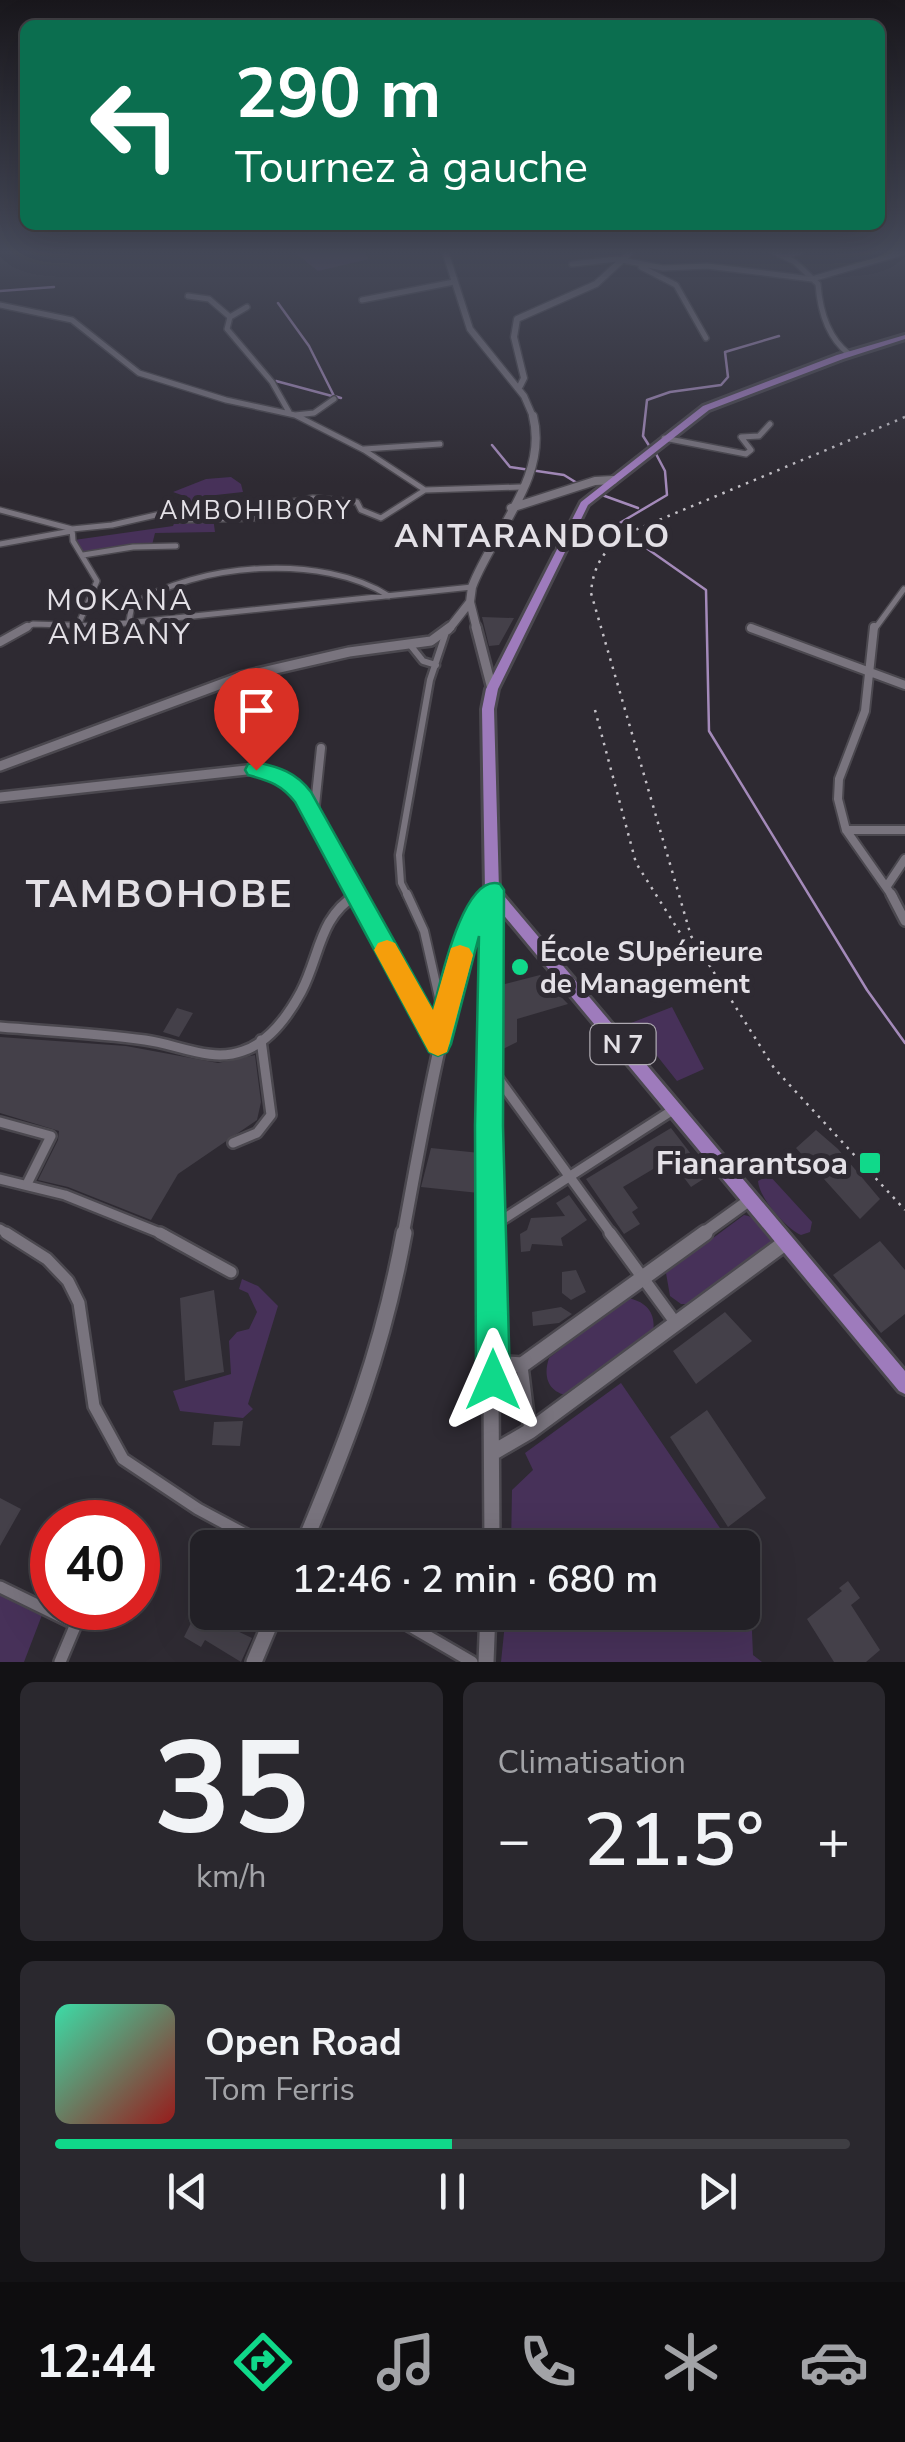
<!DOCTYPE html>
<html lang="fr">
<head>
<meta charset="utf-8">
<style>
  :root { --surface:#222026; --page:#2a282e; --text:#f1f3f6; --muted:#a2a3a7; --line:#3f3e43; --accent:#10d98a }
  body { margin:0; font-family:"Nunito Sans",sans-serif; background:var(--page); color:var(--text); height:100vh; display:flex; flex-direction:column; font-size:38px; white-space:nowrap }
  * { box-sizing:border-box; margin:0 }
  p { font-size:32px; color:var(--muted) }
  .icon { flex:none; width:55px; height:55px; fill:none; stroke:currentColor; stroke-width:2; stroke-linecap:round; stroke-linejoin:round }
  .map { position:relative; height:1662px; overflow:hidden }
  .side { display:flex; flex-direction:column; gap:20px; padding:20px; background:#131215; flex:1 }
  .side>* { flex:none }
  .guide { position:absolute; left:20px; top:20px; width:865px; height:210px; border-radius:15px; box-shadow:0 10px 40px #0002,0 0 0 2px var(--line); background:#0b6e4f; color:#fff; overflow:hidden }
  .speed { position:absolute; left:30px; top:1500px; display:flex; gap:20px; font-size:50px; font-weight:700; text-align:center }
  .speed>* { display:grid; place-content:center; width:130px; height:130px; border-radius:50%; background:var(--surface); box-shadow:0 10px 40px #0002,0 0 0 2px var(--line); line-height:1 }
  .speed .limit { border:15px solid #d22; background:#fff; color:#111 }
  .pin { position:absolute; display:grid; place-items:center; width:85px; height:85px; color:#fff; margin:-102px -42px; border-radius:50% 50% 50% 0; rotate:-45deg; box-shadow:0 0 10px #0007 }
  .pin .icon { rotate:45deg }
  .me { position:absolute; width:110px; margin:-55px; rotate:0deg; stroke-linejoin:round; filter:drop-shadow(0 0 8px #0008) }
  .turn { display:flex; align-items:center; gap:35px; height:210px; padding:0 50px; font-size:45px }
  .turn .icon { width:130px; height:130px; stroke-width:2.5 }
  .turn b { display:block; font-size:70px; line-height:85px }
  .big { font-size:75px; font-weight:600; line-height:1.1 }
  .side .card { flex:1; display:flex; flex-direction:column; justify-content:center; gap:15px; min-width:0; padding:0 35px; border-radius:15px; background:var(--page) }
  .side .dial { align-items:center; gap:0 }
  .dial b { font-size:130px; line-height:1 }
  .song { display:flex; align-items:center; gap:30px }
  .cover { width:120px; height:120px; border-radius:15px; background:linear-gradient(135deg,hsl(160 70% 55%),hsl(0 70% 35%)) }
  .played { height:10px; border-radius:5px; background:linear-gradient(90deg,var(--accent) 50%,var(--line) 50%) }
  .keys { display:flex; justify-content:space-around; direction:ltr }
  .heat { display:flex; justify-content:space-between; align-items:center; font-size:55px; direction:ltr }
  .side .tiles { flex:1; display:grid; gap:20px; grid-template-columns:1fr 1fr }
  .card:last-child { grid-column:span 2 }
  .trip { position:absolute; left:190px; top:1530px; width:570px; height:100px; border-radius:15px; background:var(--surface); box-shadow:0 10px 40px #0002,0 0 0 2px var(--line); font-weight:600; line-height:100px; text-align:center }
  .tab-bar { display:flex; height:160px; justify-content:space-around; align-items:center; background:#0e0d0f; color:var(--muted) }
  .tab-bar .icon { width:70px; height:70px }
  .tab-bar .on { color:var(--accent) }
  .tab-bar b { font-size:45px; color:var(--text) }
  .map>svg:first-child { display:block }
  .green { fill:#473159 }
  .lines { fill:none; stroke-linecap:round; stroke-linejoin:round }
  .stream { stroke:#a48aba; stroke-width:2.5 }
  .building { fill:#444049 }
  .pedestrian-far1-casing { stroke:#4b484f; stroke-width:11 }
  .pedestrian-casing { stroke:#4b484f; stroke-width:12 }
  .minor-far3-casing { stroke:#4b484f; stroke-width:8 }
  .minor-far2-casing { stroke:#4b484f; stroke-width:12 }
  .minor-far1-casing { stroke:#4b484f; stroke-width:14 }
  .minor-casing { stroke:#4b484f; stroke-width:16 }
  .tertiary-far4-casing { stroke:#4b484f; stroke-width:9 }
  .tertiary-far3-casing { stroke:#4b484f; stroke-width:11 }
  .tertiary-far2-casing { stroke:#4b484f; stroke-width:14 }
  .tertiary-far1-casing { stroke:#4b484f; stroke-width:16 }
  .tertiary-casing { stroke:#4b484f; stroke-width:20 }
  .primary-casing { stroke:#4b484f; stroke-width:6 }
  .pedestrian-far1 { stroke:#79747e; stroke-width:6 }
  .pedestrian { stroke:#79747e; stroke-width:8 }
  .minor-far3 { stroke:#79747e; stroke-width:5 }
  .minor-far2 { stroke:#79747e; stroke-width:8 }
  .minor-far1 { stroke:#79747e; stroke-width:9 }
  .minor { stroke:#79747e; stroke-width:11 }
  .tertiary-far4 { stroke:#79747e; stroke-width:6 }
  .tertiary-far3 { stroke:#79747e; stroke-width:8 }
  .tertiary-far2 { stroke:#79747e; stroke-width:9 }
  .tertiary-far1 { stroke:#79747e; stroke-width:11 }
  .tertiary { stroke:#79747e; stroke-width:15 }
  .primary { fill:#9e7bbc; fill-rule:evenodd }
  .rail { stroke:#c4c1c7; stroke-width:2.5; stroke-dasharray:2.5 6; stroke-linecap:butt }
  .route { fill:#10d98a; stroke:#0a8d5a; stroke-width:2.5 }
  .slow { fill:#f59e0b }
  .poi-dot { fill:#10d98a; stroke:#2e2a32; stroke-width:4 }
  .labels { text-anchor:middle; stroke-width:10; stroke-linejoin:round; paint-order:stroke }
  .far-neighbourhood-label { font-size:25px; letter-spacing:2.5px; fill:#e3e0e6; stroke:#2e2a32 }
  .shield { fill:#2e2a32; stroke:#ada9b0; stroke-width:2.5 }
  .shield-label { font-size:25px; font-weight:bold; fill:#e3e0e6 }
  .poi-label { font-size:28px; font-weight:bold; fill:#e3e0e6; stroke:#2e2a32; text-anchor:start }
  .neighbourhood-label { font-size:30px; letter-spacing:2.5px; fill:#e3e0e6; stroke:#2e2a32 }
  .far-district-label { font-size:32px; font-weight:bold; letter-spacing:2.5px; fill:#e3e0e6; stroke:#2e2a32 }
  .near-poi-label { font-size:32px; font-weight:bold; fill:#e3e0e6; stroke:#2e2a32; text-anchor:end }
  .district-label { font-size:38px; font-weight:bold; letter-spacing:2.5px; fill:#e3e0e6; stroke:#2e2a32 }
</style>
</head>
<body>
<div class="map">
<svg width="905" height="1662" viewBox="0 0 905 1662">
  <rect width="100%" height="100%" fill="#2e2a32"/>
  <path class="green" d="M293 251H362L369 259 318 271Z
    M231 477 241 484 243 492 207 496 204 508 212 510 215 532 155 533 152 545 84 554 74 540 173 526 176 519 158 514 193 505 190 498 173 492 206 479Z
    M672 1007 704 1069 677 1081 631 1023Z
    M769 1175 812 1222 810 1232 801 1235C786 1228 759 1198 758 1181Z
    M744 1215C759 1218 765 1225 772 1238L768 1249 692 1304H681L670 1296 666 1273Z
    M242 1279 258 1286 278 1306 248 1404 253 1409 243 1418 180 1411 173 1391 231 1374 229 1341 237 1332 249 1329 257 1312 248 1293 239 1289Z
    M627 1298C647 1301 658 1315 652 1335L571 1396C550 1394 542 1379 549 1358Z
    M621 1383 722 1531 734 1547H511L512 1490 533 1470 525 1453Z
    M743 1560 749 1562 753 1655 762 1662H501L506 1613 742 1612Z
    M0 1592 42 1615 24 1662H0Z"/>
  <g class="lines">
    <path class="stream" d="M0 291 54 287
      M278 303 309 346 334 396 341 398
      M276 381 332 396
      M492 445 510 467 564 475 577 483
      M650 447 643 436 647 400 670 392 721 385 728 377 725 352 779 336
      M602 495 638 508
      M621 529 618 524 667 495 665 471 655 452
      M632 538 706 590 709 731 867 990 905 1043"/>
  </g>
  <path class="building" d="M482 617 514 618 499 645 489 646Z
    M540 975 568 1004 517 1019V1042L501 1050V985Z
    M177 1008 193 1013 179 1037 163 1032Z
    M0 1037 126 1046 218 1063 255 1055 261 1102 257 1120 178 1174 151 1220 68 1187 38 1180 58 1140 59 1131 0 1113Z
    M671 1128 708 1176 691 1187 670 1159 623 1187 638 1208 632 1212 640 1224 624 1234 586 1179Z
    M816 1130 838 1149 880 1199 860 1219 796 1148Z
    M431 1148 480 1153 479 1193 421 1187Z
    M569 1195 587 1220 561 1238 563 1246 532 1244 530 1251 521 1252 520 1234 527 1230 531 1218 565 1216 556 1203Z
    M880 1241 905 1270V1314L881 1333 833 1275Z
    M576 1270 586 1292 571 1300 562 1293V1272Z
    M214 1290 224 1372 185 1381 180 1298Z
    M561 1307 572 1314 559 1323 533 1326 532 1312Z
    M725 1312 752 1341 696 1384 673 1351Z
    M707 1410 766 1498 728 1527 670 1437Z
    M243 1421 240 1446 212 1445 214 1422Z
    M0 1498 21 1509 0 1546Z
    M848 1581 860 1598 851 1605 880 1650 866 1662H834L807 1619 842 1591 839 1588Z
    M194 1617 213 1628 216 1621 252 1638 241 1662 205 1640 201 1647 184 1637Z"/>
  <g class="lines">
    <defs>
      <path id="pedestrian-far1" d="M411 646 423 661 436 665
        M408 897 401 883 399 855 430 680 446 632"/>
      <path id="pedestrian" d="M407 894 424 931 443 1015"/>
      <path id="minor-far3" d="M772 251 795 262 818 284C820 311 827 337 849 354
        M786 256 802 251
        M572 264 617 259 663 268 707 266 812 279 905 252
        M641 267 676 285 706 338
        M188 296 209 299 230 317 227 329 272 382 289 412
        M362 300 454 282
        M0 305 72 320 139 373 226 400 295 415 364 450 425 490 521 487
        M230 317 247 307
        M295 415 314 413 334 399
        M664 438 746 454 751 450 741 437 759 436 770 424
        M364 449 440 444
        M0 510 72 529 73 541 97 581 79 623
        M166 512 179 520 259 518V508L313 498 357 502 361 510 381 518 425 490
        M72 529 112 525 204 504
        M0 544 72 531
        M83 555 133 547 176 546
        M129 621 132 605C198 563 322 553 389 596
        M751 628 756 630
        M22 630 33 624 98 626 472 587
        M874 630 904 589"/>
      <path id="minor-far2" d="M874 627 865 711 839 779 838 799 846 830 893 897
        M751 628 905 685
        M0 642 27 627
        M314 815 321 748
        M846 830H905
        M887 886 905 859
        M353 897 356 895"/>
      <path id="minor-far1" d="M891 894 905 921
        M0 1027C48 1031 97 1033 145 1040 177 1044 211 1063 243 1051 270 1042 288 1016 301 992 320 956 319 917 356 895
        M492 1070 612 1235
        M0 1122 51 1136 27 1184
        M233 1143 257 1133 271 1115 261 1040
        M0 1179 65 1195 165 1235
        M491 1227 676 1108
        M0 1229 10 1235"/>
      <path id="minor" d="M6 1233 47 1259 68 1281 79 1303 94 1406 123 1459 198 1509 271 1548
        M160 1233 231 1272
        M610 1233 675 1322
        M522 1366 530 1431
        M0 1587 76 1624 60 1662
        M386 1612 472 1662"/>
      <path id="tertiary-far4" d="M445 251 470 329 524 396 534 419
        M520 386 524 378 514 337 517 319 596 284 632 251"/>
      <path id="tertiary-far3" d="M511 508 595 481 613 480
        M448 630 470 602
        M477 630 470 602 472 587C492 533 549 478 533 416"/>
      <path id="tertiary-far2" d="M476 627 492 689
        M0 766 240 677 349 652 431 641 450 627
        M0 797 256 769C312 785 333 850 358 897
        M488 897 492 891
        M491 897 492 892"/>
      <path id="tertiary-far1" d="M357 894 438 1044
        M403 1235C416 1165 428 1094 445 1024 455 979 464 934 490 894
        M491 1235 492 894
        M701 1235 751 1199"/>
      <path id="tertiary" d="M490 1233 492 1548
        M493 1363 522 1365 705 1233
        M494 1452 530 1431 786 1242
        M302 1548C348 1440 383 1349 404 1233
        M254 1662 275 1612
        M486 1662 488 1612"/>
      <path id="primary" d="M905 335V339L843 359 709 410 588 505 498 689 494 709 499 890 905 1371V1394L899 1391 487 895 485 891 482 709 486 689 581 502 703 406 837 355Z"/>
    </defs>
    <use href="#pedestrian-far1" class="pedestrian-far1-casing"/>
    <use href="#pedestrian" class="pedestrian-casing"/>
    <use href="#minor-far3" class="minor-far3-casing"/>
    <use href="#minor-far2" class="minor-far2-casing"/>
    <use href="#minor-far1" class="minor-far1-casing"/>
    <use href="#minor" class="minor-casing"/>
    <use href="#tertiary-far4" class="tertiary-far4-casing"/>
    <use href="#tertiary-far3" class="tertiary-far3-casing"/>
    <use href="#tertiary-far2" class="tertiary-far2-casing"/>
    <use href="#tertiary-far1" class="tertiary-far1-casing"/>
    <use href="#tertiary" class="tertiary-casing"/>
    <use href="#primary" class="primary-casing"/>
    <use href="#pedestrian-far1" class="pedestrian-far1"/>
    <use href="#pedestrian" class="pedestrian"/>
    <use href="#minor-far3" class="minor-far3"/>
    <use href="#minor-far2" class="minor-far2"/>
    <use href="#minor-far1" class="minor-far1"/>
    <use href="#minor" class="minor"/>
    <use href="#tertiary-far4" class="tertiary-far4"/>
    <use href="#tertiary-far3" class="tertiary-far3"/>
    <use href="#tertiary-far2" class="tertiary-far2"/>
    <use href="#tertiary-far1" class="tertiary-far1"/>
    <use href="#tertiary" class="tertiary"/>
    <use href="#primary" class="primary"/>
    <path class="rail" d="M905 417 628 533C605 548 593 565 591 593L691 936 774 1068 905 1210
      M595 710 636 863 682 936"/>
  </g>
  <linearGradient id="sky" x2="0" y2="1"><stop stop-color="#19171c"/><stop offset="0.52" stop-color="#464a5a"/><stop offset="1" stop-color="#464a5a" stop-opacity="0"/></linearGradient>
  <rect width="905" height="484" fill="url(#sky)"/>
  <path class="route" d="M256 762C279 767 296 772 311 792L433 1010C440 984 463 872 500 884L504 890 503 1126 510 1380 505 1392 493 1397 481 1392 476 1380 475 1126 479 936 451 1044 447 1052 438 1056 429 1052 295 802C281 784 269 781 248 775L245 770 248 764Z"/>
  <path class="slow" d="M387 940 395 943 433 1010 451 948 460 945 469 948 473 955 447 1052 438 1056 429 1052 374 950 378 943Z"/>
  <g class="poi-dot">
    <circle cx="520" cy="967" r="10"/>
    <rect x="858" y="1151" width="24" height="24" rx="5"/>
  </g>
  <g class="labels">
    <g class="far-neighbourhood-label">
      <text x="256" y="519">AMBOHIBORY</text>
    </g>
    <rect class="shield" x="590.5" y="1024" width="65" height="40" rx="8"/>
    <g class="shield-label">
      <text x="623" y="1053">N 7</text>
    </g>
    <g class="poi-label">
      <text x="540" y="961">École SUpérieure<tspan x="540" dy="32">de Management</tspan></text>
    </g>
    <g class="neighbourhood-label">
      <text x="120" y="610">MOKANA<tspan x="120" dy="34">AMBANY</tspan></text>
    </g>
    <g class="far-district-label">
      <text x="533" y="547">ANTARANDOLO</text>
    </g>
    <g class="near-poi-label">
      <text x="848" y="1174">Fianarantsoa</text>
    </g>
    <g class="district-label">
      <text x="160" y="907">TAMBOHOBE</text>
    </g>
  </g>
</svg>
<div class="speed"><div class="limit">40</div></div>
<div class="pin" style="left:256px;top:770px;background:#d93025"><svg class="icon" aria-label="arrive" viewBox="0 0 24 24"><path d="M6 21V4h12l-3 4 3 4H6"/></svg></div>
<svg class="me" style="left:493px;top:1380px" viewBox="-20 -20 40 40"><path d="M0-17L14 15 0 8-14 15z" fill="#10d98a" stroke="#fff" stroke-width="4"/></svg>
<div class="trip">12:46 · 2 min · 680 m</div>
<div class="guide">
<div class="turn"><svg class="icon" aria-label="left" viewBox="0 0 24 24"><path d="M17 20v-9H6M10 6l-5 5 5 5"/></svg><div><b>290 m</b>Tournez à gauche</div></div>
</div>
</div>
<section class="side">
<div class="tiles">
<div class="card dial"><b>35</b><p>km/h</p></div>
<div class="card"><p>Climatisation</p>
<div class="heat"><a>−</a><b class="big">21.5°</b><a>+</a></div>
</div>
<div class="card">
<div class="song"><i class="cover"></i><div><b>Open Road</b><p>Tom Ferris</p></div></div>
<div class="played"></div>
<div class="keys"><svg class="icon" aria-label="previous" viewBox="0 0 24 24"><path d="M18 5L8 12l10 7zM5 5v14"/></svg><svg class="icon" aria-label="pause" viewBox="0 0 24 24"><path d="M8 5v14M16 5v14"/></svg><svg class="icon" aria-label="next" viewBox="0 0 24 24"><path d="M6 5l10 7-10 7zM19 5v14"/></svg></div>
</div>
</div>
</section>
<nav class="tab-bar">
<b>12:44</b>
<svg class="icon on" aria-label="directions" viewBox="0 0 24 24"><path d="M12 3l9 9-9 9-9-9zM9 14v-3h6M13 9l2 2-2 2"/></svg>
<svg class="icon" aria-label="music" viewBox="0 0 24 24"><path d="M9 18V5l10-2v13"/><circle cx="6" cy="18" r="3"/><circle cx="16" cy="16" r="3"/></svg>
<svg class="icon" aria-label="phone" viewBox="0 0 24 24"><path d="M5 4h4l2 5-3 2q2 4 5 5l2-3 5 2v4C11 20 4 13 5 4z"/></svg>
<svg class="icon" aria-label="climate" viewBox="0 0 24 24"><path d="M12 3v18M4 7l16 10M4 17L20 7"/></svg>
<svg class="icon" aria-label="car" viewBox="0 0 24 24"><path d="M5 17H2v-5l4-1 3-4h7l3 4 3 1v5h-3M9 17h6M6 11h13"/><circle cx="7" cy="17" r="2"/><circle cx="17" cy="17" r="2"/></svg>
</nav>
</body>
</html>
